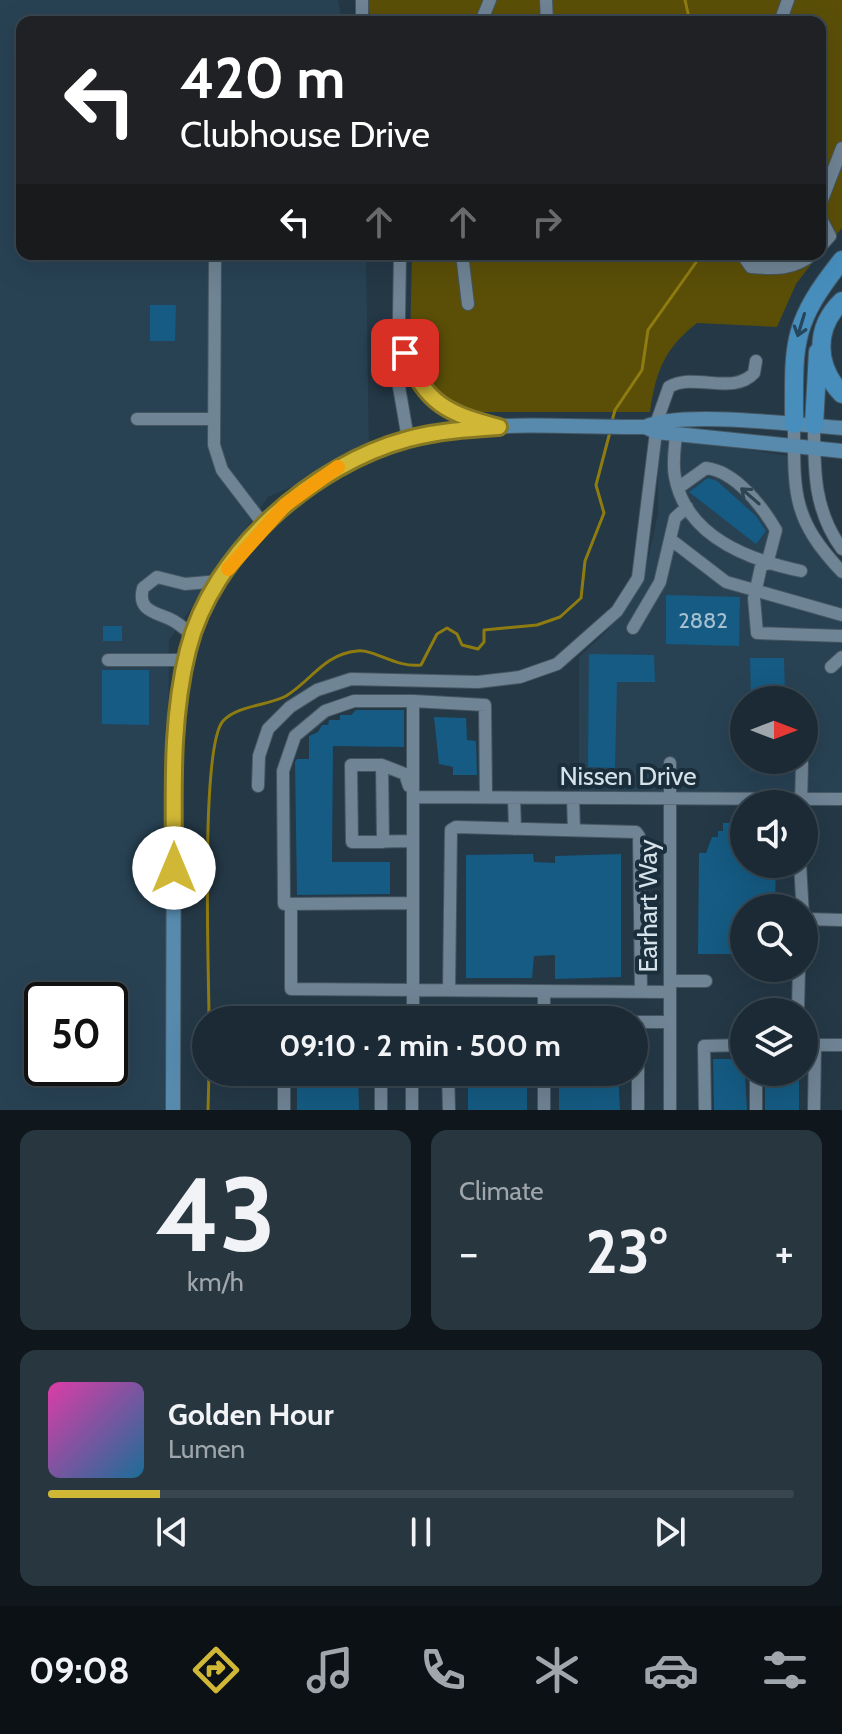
<!DOCTYPE html>
<html lang="en">
<head>
<meta charset="utf-8">
<style>
  :root { --surface:#1b2a34; --page:#283640; --text:#f1f3f6; --muted:#a0a7ac; --line:#39464f; --accent:#d0b836 }
  body { margin:0; font-family:Cabin,sans-serif; background:var(--page); color:var(--text); height:100vh; display:flex; flex-direction:column; font-size:30px; white-space:nowrap }
  * { box-sizing:border-box; margin:0 }
  p { font-size:26px; color:var(--muted) }
  .icon { flex:none; width:44px; height:44px; fill:none; stroke:currentColor; stroke-width:2; stroke-linecap:round; stroke-linejoin:round }
  .map { position:relative; height:1110px; overflow:hidden }
  .panel { display:flex; flex-direction:column; gap:20px; padding:20px; background:#0f171d; flex:1 }
  .panel>* { flex:none }
  .guide { position:absolute; left:16px; top:16px; width:810px; height:244px; border-radius:16px; box-shadow:0 8px 32px #0002,0 0 0 2px var(--line); background:#202124; color:#fff; overflow:hidden }
  .needle { width:52px; rotate:90deg }
  .fabs { position:absolute; left:730px; top:686px; display:grid; gap:16px }
  .fabs a { display:grid; place-items:center; width:88px; height:88px; border-radius:50%; background:var(--surface); box-shadow:0 8px 32px #0002,0 0 0 2px var(--line); font-size:40px }
  .speed { position:absolute; left:24px; top:982px; display:flex; gap:16px; font-size:40px; font-weight:700; text-align:center }
  .speed>* { display:grid; place-content:center; width:104px; height:104px; border-radius:50%; background:var(--surface); box-shadow:0 8px 32px #0002,0 0 0 2px var(--line); line-height:1 }
  .speed .limit { border:4px solid #111; border-radius:12px; background:#fff; color:#111 }
  .pin { position:absolute; display:grid; place-items:center; width:68px; height:68px; color:#fff; margin:-34px; border-radius:16px; box-shadow:0 4px 12px #0006 }
  .me { position:absolute; width:88px; margin:-44px; rotate:0deg; stroke-linejoin:round; filter:drop-shadow(0 0 6px #0008) }
  .turn { display:flex; align-items:center; gap:28px; height:168px; padding:0 32px; font-size:36px }
  .turn .icon { width:104px; height:104px; stroke-width:2.5 }
  .turn b { display:block; font-size:56px; line-height:68px }
  .lanes { display:flex; align-items:center; height:76px; padding:0 32px; background:#0003; justify-content:center; gap:40px; direction:ltr }
  .lanes .off { opacity:.35 }
  .big { font-size:60px; font-weight:800; line-height:1.1 }
  .panel .widget { flex:1; display:flex; flex-direction:column; justify-content:center; gap:12px; min-width:0; padding:0 28px; border-radius:16px; background:var(--page) }
  .panel .dial { align-items:center; gap:0 }
  .dial b { font-size:104px; line-height:1 }
  .song { display:flex; align-items:center; gap:24px }
  .cover { width:96px; height:96px; border-radius:12px; background:linear-gradient(135deg,hsl(320 70% 55%),hsl(200 70% 35%)) }
  .played { height:8px; border-radius:4px; background:linear-gradient(90deg,var(--accent) 15%,var(--line) 15%) }
  .keys { display:flex; justify-content:space-around; direction:ltr }
  .heat { display:flex; justify-content:space-between; align-items:center; font-size:44px; direction:ltr }
  .panel .tiles { flex:1; display:grid; gap:20px; grid-template-columns:1fr 1fr }
  .widget:last-child { grid-column:span 2 }
  .trip { position:absolute; left:192px; top:1006px; width:456px; height:80px; border-radius:40px; background:var(--surface); box-shadow:0 8px 32px #0002,0 0 0 2px var(--line); font-weight:800; line-height:80px; text-align:center }
  .tabs { display:flex; height:128px; justify-content:space-around; align-items:center; background:#0b1115; color:var(--muted) }
  .tabs .icon { width:56px; height:56px }
  .tabs .selected { color:var(--accent) }
  .tabs b { font-size:36px; color:var(--text) }
  .map>svg:first-child { display:block }
  .built { fill:#284254; fill-rule:evenodd }
  .green { fill:#5b4f08 }
  .lines { fill:none; stroke-linecap:round; stroke-linejoin:round }
  .stream { stroke:#8f7c11; stroke-width:3 }
  .building { fill:#155b83 }
  .minor-casing { stroke:#455661; stroke-width:14 }
  .major-casing { stroke:#455661; stroke-width:16 }
  .highway-casing { stroke:#455661; stroke-width:20 }
  .minor { stroke:#6f8495; stroke-width:12 }
  .major { stroke:#578aad; stroke-width:14 }
  .highway { stroke:#478ebd; stroke-width:18 }
  .oneway { stroke:#25465c }
  .oneway2 { stroke:#2f4452 }
  .route-casing { stroke:#877823; stroke-width:20 }
  .route { stroke:#d0b836; stroke-width:14 }
  .slow { stroke:#f59e0b; stroke-width:14 }
  .labels { text-anchor:middle; stroke-width:8; stroke-linejoin:round; paint-order:stroke }
  .number-label { font-size:22px; fill:#a6c0d0 }
  .street-label { font-size:26px; fill:#d6e2ea; stroke:#1a2e3b }
</style>
</head>
<body>
<div class="map">
<svg width="842" height="1110" viewBox="0 0 842 1110">
  <rect width="100%" height="100%" fill="#243846"/>
  <path class="built" d="M0 0H338L342 22H22V254H366L369 453 268 497 169 640 165 1110H0ZM42 1000H110V1068H42Z
    M658 436 789 456 829 564 842 574V792L579 791V657L608 630 644 577 658 514ZM744 700H804V760H744Z"/>
  <path class="green" d="M367 0H842V228L820 253V22H371Z
    M412 254H819L796 284 777 327 697 323C664 349 656 371 650 412H481L445 401 422 378 410 346Z"/>
  <g class="lines">
    <path class="stream" d="M685 0 690 22
      M612 421 615 410 642 370 648 330 702 254
      M209 1020C209 973 200 747 223 721 238 705 267 706 286 696 311 681 324 654 357 651 375 649 395 668 421 665L437 634 447 628 457 634 462 645 478 649 484 642V630L537 625 560 617 581 598 585 561 604 513 596 485 610 432
      M208 1110 209 1072"/>
  </g>
  <path class="building" d="M150 305H176L175 341H150Z
    M708 478 717 481 756 516 766 531 756 544 689 492Z
    M666 595 740 597 739 646 666 644Z
    M103 626H122V641H103Z
    M589 654 654 655 655 682H617L615 768 588 767Z
    M750 658H784L785 700H751Z
    M102 670H149V725L102 724Z
    M356 710H404V747L333 746 332 862H390V894L297 895 295 762 297 759H309V736L318 732 322 725H328L329 720H340V715H351Z
    M434 717 466 718 467 740 476 741 477 775H453V767L439 764Z
    M751 760H786V771H751Z
    M723 823H744V864H776L775 904 744 908V954H698L699 853H706L712 837H718V831H723Z
    M533 854 534 862 555 863V856L621 854V977L555 979V955L534 956 532 978H466V855Z
    M713 1059H744L747 1110H714Z
    M297 1072H358L359 1110H297Z
    M468 1072H527V1110H468Z
    M559 1072H618L620 1110H559Z
    M765 1072H799V1110H765Z"/>
  <g class="lines">
    <defs>
      <path id="minor" d="M546 0 547 22
        M362 22V0
        M481 22 490 0
        M780 22 788 0
        M820 205 842 148
        M820 217 830 236 820 247
        M215 254 214 445 222 470 264 525
        M400 254 398 381 408 439
        M462 254 468 304
        M742 254 751 267C775 269 794 270 813 254
        M404 344C411 393 448 413 492 425
        M137 419H213
        M657 421 669 387C694 372 733 396 754 373L756 361
        M794 424C794 494 792 519 842 572
        M814 425C814 471 814 511 842 549
        M676 434C675 448 672 463 675 477 686 537 749 560 801 571
        M678 488 706 468C735 471 762 506 776 530L767 564
        M670 539 726 582 842 615
        M762 562 754 598 757 633 842 636
        M633 628 660 582 675 518 687 507
        M193 636C186 630 179 623 170 619 154 612 137 610 143 588L157 577 185 584 220 581
        M108 660H186
        M831 667 842 657
        M413 701 485 705 486 797
        M670 763V1110
        M382 765 405 774 409 786
        M258 786 259 756 268 729 290 707 317 690 351 679 478 682 520 677 557 664 617 611 638 578 656 432
        M413 797 842 799
        M514 798 515 829
        M573 798 574 830
        M801 804 802 763
        M383 842 382 765H351L352 842 413 841
        M800 864 804 933
        M291 904V989L670 992
        M806 919 842 920
        M670 981H706
        M449 990 451 830 456 827 636 832 639 836 641 992
        M544 991V1020
        M798 1008 799 968
        M413 1020V701H354L325 711 295 736 283 771 284 904 413 903
        M634 1022H670
        M804 1045H842
        M448 1072 449 1110
        M756 1072V1110
        M284 1110V1072
        M381 1110V1072
        M412 1110V1072
        M544 1110V1072
        M638 1110V1022
        M705 1110 704 1046 744 1045
        M814 1110 815 1045"/>
      <path id="major" d="M645 427C679 410 799 425 842 428
        M173 1110 174 748C177 714 178 679 189 646 225 529 334 450 451 431 514 421 581 428 645 427L656 432 842 451"/>
      <path id="highway" d="M842 301C814 328 815 366 842 394
        M794 424C794 344 790 325 842 260
        M814 425 818 352"/>
    </defs>
    <use href="#minor" class="minor-casing"/>
    <use href="#major" class="major-casing"/>
    <use href="#highway" class="highway-casing"/>
    <use href="#minor" class="minor"/>
    <use href="#major" class="major"/>
    <use href="#highway" class="highway"/>
  </g>
  <defs><path id="oneway-shaft" d="M-6 0H5M1.5-3L5.5 0L1.5 3" fill="none" stroke-width="1.6" stroke-linecap="round" stroke-linejoin="round" transform="scale(2)"/></defs>
  <use class="oneway" href="#oneway-shaft" transform="translate(801 325) rotate(107)"/>
  <use class="oneway2" href="#oneway-shaft" transform="translate(750 496) rotate(-139)"/>
  <g class="lines">
    <defs>
      <path id="route" d="M174 868C174 795 170 721 188 650 212 552 314 464 408 439 438 431 469 429 499 427 449 414 425 404 405 353"/>
    </defs>
    <use href="#route" class="route-casing"/>
    <use href="#route" class="route"/>
    <path class="slow" d="M228 569 285 505 338 467"/>
  </g>
  <g class="labels">
    <g class="number-label">
      <text x="703" y="628">2882</text>
    </g>
    <g class="street-label">
      <text x="628" y="785">Nissen Drive</text>
      <text transform="translate(648 906) rotate(-90)" y="9">Earhart Way</text>
    </g>
  </g>
</svg>
<div class="fabs">
<a><svg class="needle" viewBox="-14 -14 28 28"><path d="M0-13l5 13h-10z" fill="#e53935"/><path d="M0 13l5-13h-10z" fill="#a0a7ac"/></svg></a>
<a><svg class="icon" aria-label="sound" viewBox="0 0 24 24"><path d="M4 9h4l5-4v14l-5-4H4zM17 9q2 3 0 6"/></svg></a>
<a><svg class="icon" aria-label="search" viewBox="0 0 24 24"><circle cx="10" cy="10" r="6"/><path d="M15 15l6 6"/></svg></a>
<a><svg class="icon" aria-label="layers" viewBox="0 0 24 24"><path d="M12 4l9 5-9 5-9-5zM3 14l9 5 9-5"/></svg></a>
</div>
<div class="speed"><div class="limit">50</div></div>
<div class="pin" style="left:405px;top:353px;background:#d93025"><svg class="icon" aria-label="arrive" viewBox="0 0 24 24"><path d="M6 21V4h12l-3 4 3 4H6"/></svg></div>
<svg class="me" style="left:174px;top:868px" viewBox="-20 -20 40 40"><circle r="19" fill="#fff"/><path d="M0-13L10 11 0 6-10 11z" fill="#d0b836"/></svg>
<div class="trip">09:10 · 2 min · 500 m</div>
<div class="guide">
<div class="turn"><svg class="icon" aria-label="left" viewBox="0 0 24 24"><path d="M17 20v-9H6M10 6l-5 5 5 5"/></svg><div><b>420 m</b>Clubhouse Drive</div></div>
<div class="lanes"><svg class="icon" aria-label="left" viewBox="0 0 24 24"><path d="M17 20v-9H6M10 6l-5 5 5 5"/></svg><svg class="icon off" aria-label="ahead" viewBox="0 0 24 24"><path d="M12 20V5M6 11l6-6 6 6"/></svg><svg class="icon off" aria-label="ahead" viewBox="0 0 24 24"><path d="M12 20V5M6 11l6-6 6 6"/></svg><svg class="icon off" aria-label="right" viewBox="0 0 24 24"><path d="M7 20v-9h11M14 6l5 5-5 5"/></svg></div>
</div>
</div>
<section class="panel">
<div class="tiles">
<div class="widget dial"><b>43</b><p>km/h</p></div>
<div class="widget"><p>Climate</p>
<div class="heat"><a>−</a><b class="big">23°</b><a>+</a></div>
</div>
<div class="widget">
<div class="song"><i class="cover"></i><div><b>Golden Hour</b><p>Lumen</p></div></div>
<div class="played"></div>
<div class="keys"><svg class="icon" aria-label="previous" viewBox="0 0 24 24"><path d="M18 5L8 12l10 7zM5 5v14"/></svg><svg class="icon" aria-label="pause" viewBox="0 0 24 24"><path d="M8 5v14M16 5v14"/></svg><svg class="icon" aria-label="next" viewBox="0 0 24 24"><path d="M6 5l10 7-10 7zM19 5v14"/></svg></div>
</div>
</div>
</section>
<nav class="tabs">
<b>09:08</b>
<svg class="icon selected" aria-label="directions" viewBox="0 0 24 24"><path d="M12 3l9 9-9 9-9-9zM9 14v-3h6M13 9l2 2-2 2"/></svg>
<svg class="icon" aria-label="music" viewBox="0 0 24 24"><path d="M9 18V5l10-2v13"/><circle cx="6" cy="18" r="3"/><circle cx="16" cy="16" r="3"/></svg>
<svg class="icon" aria-label="phone" viewBox="0 0 24 24"><path d="M5 4h4l2 5-3 2q2 4 5 5l2-3 5 2v4C11 20 4 13 5 4z"/></svg>
<svg class="icon" aria-label="climate" viewBox="0 0 24 24"><path d="M12 3v18M4 7l16 10M4 17L20 7"/></svg>
<svg class="icon" aria-label="car" viewBox="0 0 24 24"><path d="M5 17H2v-5l4-1 3-4h7l3 4 3 1v5h-3M9 17h6M6 11h13"/><circle cx="7" cy="17" r="2"/><circle cx="17" cy="17" r="2"/></svg>
<svg class="icon" aria-label="filters" viewBox="0 0 24 24"><path d="M4 7h16M4 17h16"/><circle cx="9" cy="7" r="2"/><circle cx="15" cy="17" r="2"/></svg>
</nav>
</body>
</html>
